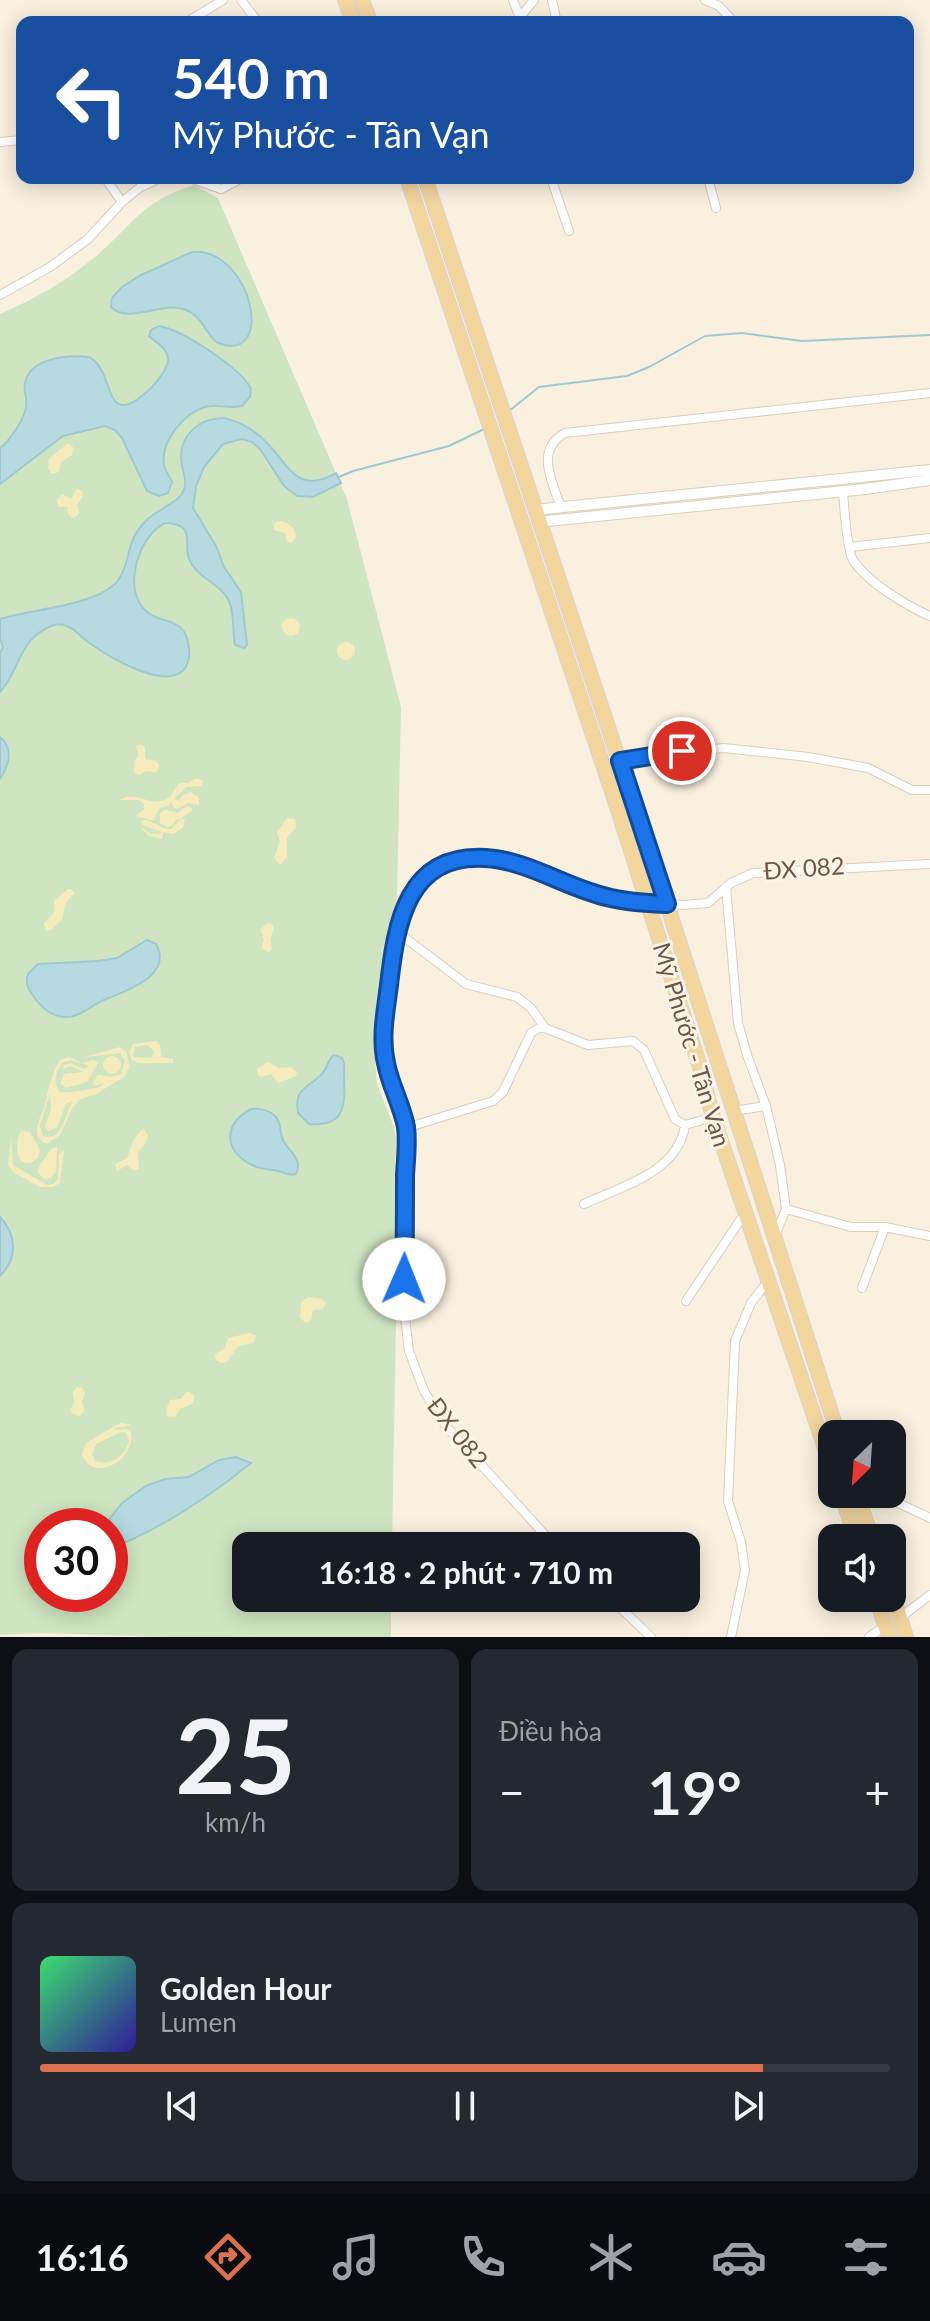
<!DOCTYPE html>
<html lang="vi">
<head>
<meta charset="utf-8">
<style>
  :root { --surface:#171b24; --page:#242831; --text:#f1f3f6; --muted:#9ea1a6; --line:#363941; --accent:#da704f }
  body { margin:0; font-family:Lato,sans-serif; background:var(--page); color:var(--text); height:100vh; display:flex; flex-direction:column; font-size:30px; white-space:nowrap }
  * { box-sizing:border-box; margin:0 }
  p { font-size:26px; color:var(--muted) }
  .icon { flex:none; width:44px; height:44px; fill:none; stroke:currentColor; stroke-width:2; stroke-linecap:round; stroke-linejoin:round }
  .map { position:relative; height:1637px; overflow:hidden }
  .panel { display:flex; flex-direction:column; gap:12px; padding:12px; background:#0d0f14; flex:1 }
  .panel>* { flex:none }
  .banner { position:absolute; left:16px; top:16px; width:898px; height:168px; border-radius:16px; box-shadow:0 4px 20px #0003; background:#1a4fa0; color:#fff; overflow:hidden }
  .needle { width:52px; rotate:205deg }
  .fabs { position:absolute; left:818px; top:1420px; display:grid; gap:16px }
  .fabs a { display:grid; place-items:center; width:88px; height:88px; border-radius:16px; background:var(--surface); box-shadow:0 4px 20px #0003; font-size:40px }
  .speed { position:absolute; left:24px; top:1508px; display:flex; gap:16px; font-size:40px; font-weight:700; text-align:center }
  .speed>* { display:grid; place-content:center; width:104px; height:104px; border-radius:50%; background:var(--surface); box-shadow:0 4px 20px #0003; line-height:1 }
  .speed .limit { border:12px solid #d22; background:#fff; color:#111 }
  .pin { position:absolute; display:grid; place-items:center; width:68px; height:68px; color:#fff; margin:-34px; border:4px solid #fff; border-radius:50%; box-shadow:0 2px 8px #0007 }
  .me { position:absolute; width:88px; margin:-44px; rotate:1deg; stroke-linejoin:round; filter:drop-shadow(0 0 6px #0008) }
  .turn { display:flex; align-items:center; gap:28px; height:168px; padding:0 24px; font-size:36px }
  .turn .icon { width:104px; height:104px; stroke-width:2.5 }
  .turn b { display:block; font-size:56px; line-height:68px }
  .big { font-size:60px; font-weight:700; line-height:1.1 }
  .panel .widget { flex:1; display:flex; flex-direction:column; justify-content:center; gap:12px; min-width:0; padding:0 28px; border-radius:16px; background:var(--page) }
  .panel .dial { align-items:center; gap:0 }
  .dial b { font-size:104px; line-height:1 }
  .song { display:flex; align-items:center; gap:24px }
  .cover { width:96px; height:96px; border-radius:12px; background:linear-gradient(135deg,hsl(140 70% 55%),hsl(250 70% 35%)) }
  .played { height:8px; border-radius:4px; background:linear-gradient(90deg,var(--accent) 85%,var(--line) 85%) }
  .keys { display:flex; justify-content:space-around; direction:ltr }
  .heat { display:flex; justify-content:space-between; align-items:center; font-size:44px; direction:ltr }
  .panel .tiles { flex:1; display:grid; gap:12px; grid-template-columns:1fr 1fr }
  .widget:last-child { grid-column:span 2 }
  .trip { position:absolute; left:232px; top:1532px; width:468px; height:80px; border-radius:16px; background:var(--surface); box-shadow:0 4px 20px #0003; font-weight:700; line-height:80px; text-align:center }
  .tab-bar { display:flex; height:128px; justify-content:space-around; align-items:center; background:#090b0e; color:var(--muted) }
  .tab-bar .icon { width:56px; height:56px }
  .tab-bar .on { color:var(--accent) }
  .tab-bar b { font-size:36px; color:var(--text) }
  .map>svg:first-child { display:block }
  .green { fill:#cfe5c1; fill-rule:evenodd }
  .sand { fill:#f6ebbd; fill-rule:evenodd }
  .water { fill:#b7dae1; stroke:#9fc9d1; stroke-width:2 }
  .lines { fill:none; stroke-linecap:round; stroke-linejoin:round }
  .stream { stroke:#9fc9d1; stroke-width:2 }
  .minor-casing { stroke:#ddcdbd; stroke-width:10 }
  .tertiary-casing { stroke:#ddcdbd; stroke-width:12 }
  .primary-casing { stroke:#d9d3d0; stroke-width:16 }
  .minor { stroke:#fff; stroke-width:8 }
  .tertiary { stroke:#fff; stroke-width:10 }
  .primary { stroke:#f3d59e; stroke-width:14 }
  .route-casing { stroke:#114b97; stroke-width:20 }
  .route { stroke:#1a73e8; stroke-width:14 }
  .labels { text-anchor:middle; stroke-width:6; stroke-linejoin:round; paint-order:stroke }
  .street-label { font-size:24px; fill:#6e574a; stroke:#fdf4e6 }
</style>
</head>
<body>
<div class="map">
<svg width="930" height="1637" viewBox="0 0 930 1637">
  <rect width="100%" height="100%" fill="#f9f0e0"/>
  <path class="green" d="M194 185 218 198 347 499 401 707 397 897 374 1047 377 1083 394 1127 399 1152 392 1546H246V1598H391V1637H162L44 1633 0 1635V314C35 299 66 281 95 257 134 224 140 202 194 185ZM42 1526H110V1594H42Z"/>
  <path class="sand" d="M68 443 73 447 72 455 61 462 59 472 52 474 48 469 49 459Z
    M77 489 82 490 83 495 77 505 79 514 73 518 68 514 67 507H59L57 501 62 494 71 499Z
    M278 521C287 521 295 527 296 536L292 543 287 542 285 533 274 530V524Z
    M282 627a9 9 0 1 1 18 0a9 9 0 1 1-18 0Z
    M337 651a9 9 0 1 1 18 0a9 9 0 1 1-18 0Z
    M141 744 145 748V759L156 761 159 765 156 773 146 771 139 775 134 772V761L139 755 136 746Z
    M197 778 203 781 201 786 186 787 174 799 179 801 183 795 191 792 199 798V805L188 803 177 809 173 807 171 801 169 805 158 809 154 821 136 816 144 809V804L139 800H120C135 790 151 808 167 799 172 796 176 787 180 783H188Z
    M187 806 192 808V811L181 818 185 820 183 827 174 834 163 832 162 839 149 836 139 826 152 834H160L162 832 143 825 140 821C152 817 159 830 171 829L181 819 176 820 173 825 168 827 160 823V813L165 810 178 813Z
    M287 818 295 819 296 827 287 838V857L280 865 274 858 280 842 277 832Z
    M68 889H71L74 893 65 904 62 920 51 930 46 931 44 923 54 913V901Z
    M267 923 272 924 274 928 270 939 272 949 268 952 262 948 264 939 260 930Z
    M157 1041 160 1045 161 1057 173 1059V1063H138L132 1060 129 1052 133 1044ZM147 1045 154 1051 152 1058 133 1057 135 1047Z
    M120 1047 127 1053 129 1068 124 1077 96 1094 80 1099 72 1109 60 1135 47 1144C27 1134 42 1118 45 1104 49 1087 51 1075 60 1060L69 1057 82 1063 93 1060 98 1063 87 1082 66 1088 60 1083 64 1074 83 1072 70 1066 63 1069 64 1065 70 1063 84 1069 90 1066 71 1060 63 1062C56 1071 52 1083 60 1092 65 1094 94 1089 100 1087L104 1083 95 1086 92 1083 98 1075 112 1077 121 1074 125 1061 120 1053 85 1057ZM50 1094 51 1108 45 1127 48 1131 57 1127 66 1104 72 1101C65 1115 62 1143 43 1136L40 1126Z
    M103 1065a9 9 0 1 1 18 0a9 9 0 1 1-18 0Z
    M268 1062 279 1068 291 1067 297 1072 296 1076 278 1083 271 1074 262 1077 258 1075 257 1069Z
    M143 1128 148 1135 145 1144 138 1152 139 1168 134 1171 127 1165 117 1171 115 1164 127 1158 134 1139Z
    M21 1131 30 1132 40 1150 38 1158 31 1163 22 1162C16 1156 16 1138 21 1131Z
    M11 1139 13 1165 47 1185 53 1184 58 1179 59 1154 64 1150 60 1183 53 1187H40L13 1172 8 1163Z
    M57 1147 56 1171 51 1178 44 1179 38 1173 39 1166 52 1148Z
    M308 1297 322 1299 326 1303 323 1309 313 1310 311 1320 306 1323 300 1318 301 1302Z
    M250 1333 256 1336 253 1343 238 1346 227 1362 222 1363 216 1360 215 1354 224 1349 228 1338Z
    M77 1387 82 1388 85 1393 82 1402 85 1410 80 1416 73 1414 71 1411 74 1401 73 1392Z
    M187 1391 195 1396 192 1404 180 1409 175 1417 167 1416 166 1410 170 1400 181 1399Z
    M120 1423 133 1425 114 1428 116 1430 126 1429 131 1432C136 1461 93 1483 82 1455L86 1443ZM121 1432 126 1433 129 1440C126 1456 112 1466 95 1461L92 1454 96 1444Z"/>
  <path class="water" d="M192 252C253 247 277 368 216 342 205 332 202 316 186 310 163 300 129 325 111 307L112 298 122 287 141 275Z
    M159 326C181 329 241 368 251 389L250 397 242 406C230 409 217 404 205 407 184 413 160 442 164 465 165 471 169 476 172 482L168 493 159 496 147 491 122 438 115 430 105 426 63 436 0 484V448C9 442 25 418 26 407 28 399 23 391 25 383 30 357 69 355 89 357 110 368 106 403 122 405 137 407 169 373 168 359 167 347 156 343 149 336L151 330Z
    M224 418C241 422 257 432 268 444 290 467 298 495 336 473L341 483 313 497 297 496 284 486 260 449 252 442 242 439 223 444 204 467 196 486 193 508 216 546 224 567 241 592 247 645 244 648 235 645C232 630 235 615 229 601 220 583 197 578 189 559 183 543 197 524 165 523 140 535 123 584 143 608 159 627 186 613 189 649 190 655 189 661 186 667 168 694 106 655 88 642 81 637 76 630 69 627 63 624 57 624 51 626 18 640 20 670 0 692V653L3 647 0 639V619C29 609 101 606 119 579 131 561 125 544 143 524 153 511 174 505 181 495 190 483 182 472 181 459 180 434 200 418 224 418Z
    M0 737C14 748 9 765 0 779Z
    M147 940 156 944C174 976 125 991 104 1000 91 1005 80 1018 64 1017 51 1016 41 1007 34 997 28 989 25 983 28 974L38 964 98 961 117 958Z
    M334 1055 342 1058C346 1065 344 1068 344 1076 345 1103 347 1127 309 1124L298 1113C293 1085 312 1088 324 1071 329 1065 327 1060 334 1055Z
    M251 1109C259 1108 269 1110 275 1116 282 1122 279 1132 283 1140 289 1152 303 1158 296 1174 288 1176 286 1173 278 1171 270 1169 262 1170 254 1166 224 1152 222 1125 251 1109Z
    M0 1217C17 1235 18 1258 0 1276Z
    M236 1457 251 1463C208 1498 162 1528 110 1549V1526H104L122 1503 146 1486 165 1479 189 1477 219 1460Z"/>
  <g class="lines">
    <path class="stream" d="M509 411 539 387 627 376 649 367 705 336 742 333 802 341 930 335
      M339 477 353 471 449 446 484 429"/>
    <defs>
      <path id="minor" d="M241 0 258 22
        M513 0 520 18
        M552 0 556 18 560 22
        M705 0 719 6 734 22
        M187 22 223 0
        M516 22 534 0
        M0 142 22 140
        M105 178 122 202
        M190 178 221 189 242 178
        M551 178 569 231
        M708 178 716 208
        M0 295 50 267 88 239 122 202 139 188 160 178
        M843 491C844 506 847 550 853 560 867 582 907 606 930 616
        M561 508C553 483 534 450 565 433L930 393
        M850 547 930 538
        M620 761 665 753 724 748 808 757 868 768 912 790H930
        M726 887 738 1023 747 1055 766 1106 780 1165 786 1209 851 1227H885
        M396 931 466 984 517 997 531 1008 545 1028
        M734 1111 766 1106
        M406 1128 493 1101 503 1092 531 1033 539 1028H545L588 1045 633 1041 644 1050 675 1119 685 1125 713 1117
        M584 1204C622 1186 679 1172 685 1125
        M775 1235 786 1209
        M862 1288 885 1227 930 1236
        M686 1301 745 1213
        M879 1494 930 1518
        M555 1546 445 1425 424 1391 409 1351 404 1309 406 1128 385 1063 384 1042V1022L397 927 404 907 415 889 431 873 449 861 487 858 529 869 589 892 621 901 683 905 708 903 731 883 753 873 930 864
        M610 1598 651 1637
        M901 1617 930 1595
        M731 1637 745 1570 741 1542 728 1501 735 1341 751 1303 768 1281
        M869 1637 885 1626"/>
      <path id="tertiary" d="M534 510 930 470
        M538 522 865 489 930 480"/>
      <path id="primary" d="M345 0 353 22
        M362 0 370 22
        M407 178 618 810 700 1067 713 1117 832 1469
        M425 178 667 904 838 1434
        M841 1494 856 1538
        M857 1494 872 1538
        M892 1593 906 1637
        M876 1598 889 1637"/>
    </defs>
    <use href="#minor" class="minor-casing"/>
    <use href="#tertiary" class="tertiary-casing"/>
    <use href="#primary" class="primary-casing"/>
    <use href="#minor" class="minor"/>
    <use href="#tertiary" class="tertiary"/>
    <use href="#primary" class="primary"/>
  </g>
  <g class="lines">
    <defs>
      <path id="route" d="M404 1279C405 1244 405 1210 405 1175 406 1160 408 1142 406 1127 402 1105 390 1085 386 1063 380 1037 386 1010 389 985 396 923 407 853 486 858 522 860 556 881 590 892 615 901 640 903 667 904L620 761 682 751"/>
    </defs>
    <use href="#route" class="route-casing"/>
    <use href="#route" class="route"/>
  </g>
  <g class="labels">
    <g class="street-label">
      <text transform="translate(804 869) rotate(-4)" y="8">ĐX 082</text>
      <text transform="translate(691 1045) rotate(73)" y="8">Mỹ Phước - Tân Vạn</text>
      <text transform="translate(457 1433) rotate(52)" y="8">ĐX 082</text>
    </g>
  </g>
</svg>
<div class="fabs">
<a><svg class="needle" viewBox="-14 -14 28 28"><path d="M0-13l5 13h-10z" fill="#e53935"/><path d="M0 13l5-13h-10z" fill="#9ea1a6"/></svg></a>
<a><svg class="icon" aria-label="sound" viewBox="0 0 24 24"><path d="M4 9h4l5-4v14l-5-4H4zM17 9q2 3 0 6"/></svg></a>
</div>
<div class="speed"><div class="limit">30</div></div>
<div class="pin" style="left:682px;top:751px;background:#d93025"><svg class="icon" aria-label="arrive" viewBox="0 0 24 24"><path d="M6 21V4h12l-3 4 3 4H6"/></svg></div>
<svg class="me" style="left:404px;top:1279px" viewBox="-20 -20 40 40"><circle r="19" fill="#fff"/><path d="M0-13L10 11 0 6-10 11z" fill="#1a73e8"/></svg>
<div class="trip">16:18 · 2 phút · 710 m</div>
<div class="banner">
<div class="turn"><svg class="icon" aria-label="left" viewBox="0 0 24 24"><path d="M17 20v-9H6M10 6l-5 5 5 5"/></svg><div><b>540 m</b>Mỹ Phước - Tân Vạn</div></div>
</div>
</div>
<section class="panel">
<div class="tiles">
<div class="widget dial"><b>25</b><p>km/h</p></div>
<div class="widget"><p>Điều hòa</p>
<div class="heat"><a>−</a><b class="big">19°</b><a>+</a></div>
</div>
<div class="widget">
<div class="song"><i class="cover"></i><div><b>Golden Hour</b><p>Lumen</p></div></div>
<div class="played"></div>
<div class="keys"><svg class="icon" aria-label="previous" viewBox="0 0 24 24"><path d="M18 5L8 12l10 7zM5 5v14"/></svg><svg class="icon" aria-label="pause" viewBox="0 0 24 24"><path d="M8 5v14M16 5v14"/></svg><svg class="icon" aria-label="next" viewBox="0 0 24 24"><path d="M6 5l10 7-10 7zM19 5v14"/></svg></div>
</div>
</div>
</section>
<nav class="tab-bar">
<b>16:16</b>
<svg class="icon on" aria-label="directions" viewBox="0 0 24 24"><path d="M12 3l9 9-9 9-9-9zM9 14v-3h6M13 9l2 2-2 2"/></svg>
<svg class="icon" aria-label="music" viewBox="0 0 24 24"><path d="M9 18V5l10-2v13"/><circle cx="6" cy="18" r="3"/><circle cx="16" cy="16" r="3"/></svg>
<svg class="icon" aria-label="phone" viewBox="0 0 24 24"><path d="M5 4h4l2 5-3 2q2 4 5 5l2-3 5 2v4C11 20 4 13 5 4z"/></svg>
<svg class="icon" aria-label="climate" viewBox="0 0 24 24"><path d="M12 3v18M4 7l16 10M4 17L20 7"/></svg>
<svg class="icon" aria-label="car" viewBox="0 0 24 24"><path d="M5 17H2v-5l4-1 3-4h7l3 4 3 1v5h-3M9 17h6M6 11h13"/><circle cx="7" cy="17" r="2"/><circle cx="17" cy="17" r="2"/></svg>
<svg class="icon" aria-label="filters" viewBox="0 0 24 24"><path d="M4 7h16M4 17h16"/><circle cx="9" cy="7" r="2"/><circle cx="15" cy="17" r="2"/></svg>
</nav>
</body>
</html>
